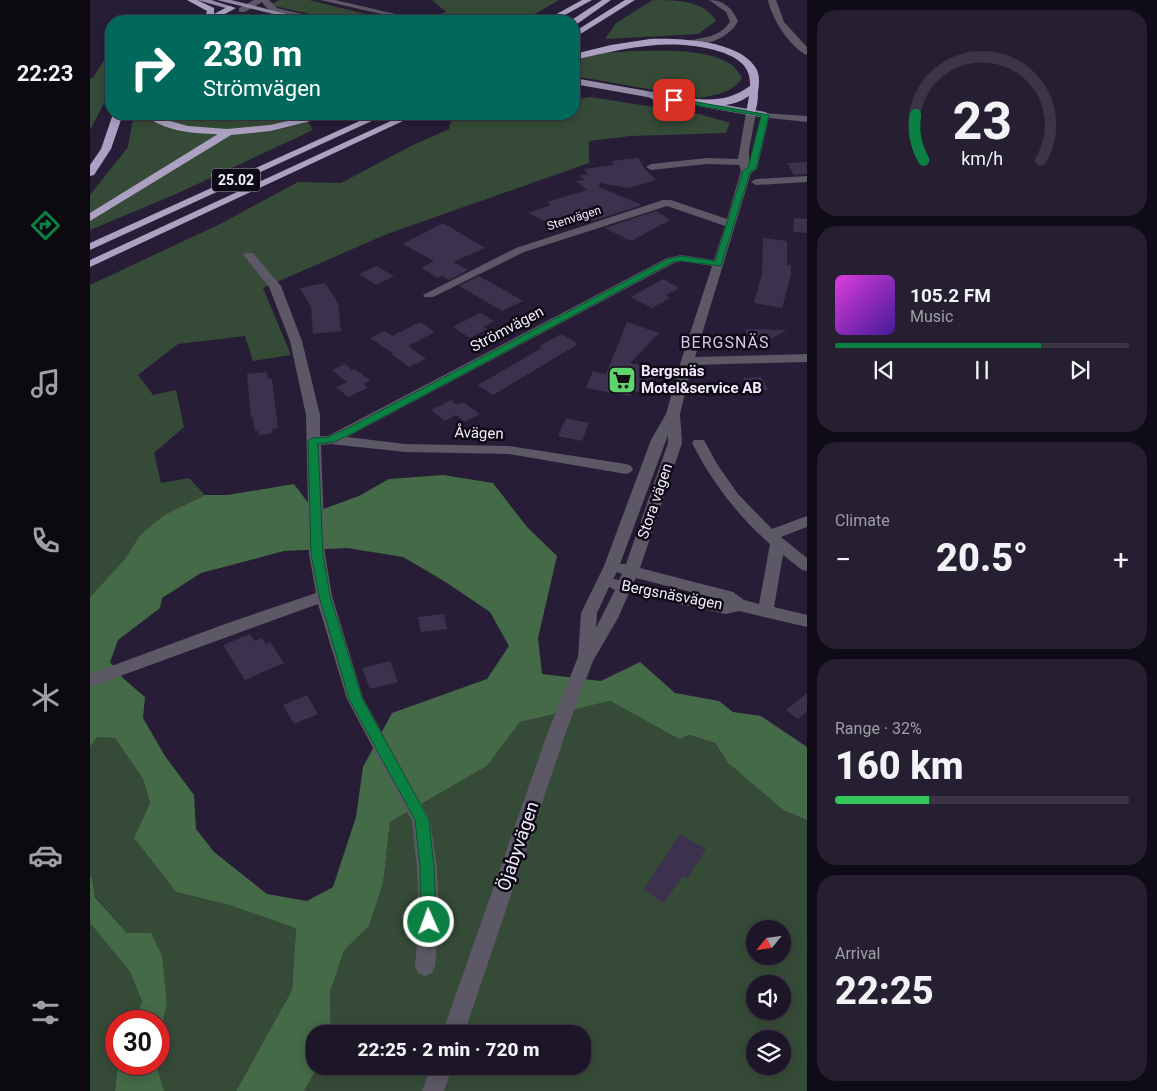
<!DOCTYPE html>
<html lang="en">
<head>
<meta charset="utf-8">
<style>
  :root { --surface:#1d1629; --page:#251f31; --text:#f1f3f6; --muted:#a09fa8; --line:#3b3546; --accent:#0b8043 }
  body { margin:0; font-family:Roboto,sans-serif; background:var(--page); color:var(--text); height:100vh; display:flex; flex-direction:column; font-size:19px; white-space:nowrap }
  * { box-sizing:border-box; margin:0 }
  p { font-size:16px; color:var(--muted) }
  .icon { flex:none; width:28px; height:28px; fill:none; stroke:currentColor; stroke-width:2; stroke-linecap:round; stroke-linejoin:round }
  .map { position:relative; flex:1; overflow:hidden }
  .sheet { display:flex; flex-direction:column; gap:10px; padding:10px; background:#100c17; width:350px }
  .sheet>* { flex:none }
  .top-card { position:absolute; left:15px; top:15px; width:475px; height:105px; border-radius:20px; box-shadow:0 2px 12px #0003,0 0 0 1px var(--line); background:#00695c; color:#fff; overflow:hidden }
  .needle { width:32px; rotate:241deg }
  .buttons { position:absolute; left:656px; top:920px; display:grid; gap:10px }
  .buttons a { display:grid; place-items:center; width:45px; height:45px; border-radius:50%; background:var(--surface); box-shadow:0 2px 12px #0003,0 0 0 1px var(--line); font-size:25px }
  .speed { position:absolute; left:15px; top:1010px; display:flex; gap:10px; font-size:25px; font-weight:700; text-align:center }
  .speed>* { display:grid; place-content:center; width:65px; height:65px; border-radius:50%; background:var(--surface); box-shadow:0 2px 12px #0003,0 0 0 1px var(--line); line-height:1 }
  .speed .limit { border:8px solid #d22; background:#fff; color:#111 }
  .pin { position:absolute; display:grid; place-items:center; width:42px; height:42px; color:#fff; margin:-21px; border-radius:10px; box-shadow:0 2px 8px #0006 }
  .me { position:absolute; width:55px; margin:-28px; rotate:358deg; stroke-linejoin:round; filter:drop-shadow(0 0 4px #0008) }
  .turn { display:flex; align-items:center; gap:18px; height:105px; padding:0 15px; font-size:22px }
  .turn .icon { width:65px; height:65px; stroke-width:2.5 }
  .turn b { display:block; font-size:35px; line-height:42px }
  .big { font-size:38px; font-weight:800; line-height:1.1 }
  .sheet .tile { flex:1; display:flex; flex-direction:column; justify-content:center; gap:8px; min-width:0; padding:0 18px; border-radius:20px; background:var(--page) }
  .sheet .dial { align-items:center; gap:0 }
  .dial svg { height:130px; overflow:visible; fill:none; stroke:var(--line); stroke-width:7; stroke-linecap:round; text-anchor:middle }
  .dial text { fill:var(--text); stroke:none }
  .song { display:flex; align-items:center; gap:15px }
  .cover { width:60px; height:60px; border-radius:8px; background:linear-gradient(135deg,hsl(300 70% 55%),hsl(260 70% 35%)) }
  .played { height:5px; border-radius:2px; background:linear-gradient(90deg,var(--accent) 70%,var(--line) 70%) }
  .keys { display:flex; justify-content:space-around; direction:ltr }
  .heat { display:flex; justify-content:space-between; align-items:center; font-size:28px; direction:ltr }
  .charge { height:8px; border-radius:4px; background:linear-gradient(90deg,#34c759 32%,var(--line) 0) }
  .trip { position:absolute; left:216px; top:1025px; width:285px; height:50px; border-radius:20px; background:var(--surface); box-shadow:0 2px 12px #0003,0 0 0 1px var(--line); font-weight:800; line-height:50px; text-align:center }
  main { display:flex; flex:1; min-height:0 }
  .dock { display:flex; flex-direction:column; width:90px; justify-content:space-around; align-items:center; background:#0c0910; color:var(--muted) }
  .dock .icon { width:35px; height:35px }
  .dock .active { color:var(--accent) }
  .dock b { font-size:22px; color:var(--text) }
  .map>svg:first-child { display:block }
  .green { fill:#364b37; fill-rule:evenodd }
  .water { fill:#456a47; fill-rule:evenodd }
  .building { fill:#3c324e }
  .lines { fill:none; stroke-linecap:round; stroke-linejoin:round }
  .minor { fill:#5c5865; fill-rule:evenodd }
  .major { fill:#958ca8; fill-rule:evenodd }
  .highway { fill:#aca1c2; fill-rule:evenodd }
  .route { fill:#0b8043; stroke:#07532c }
  .labels { text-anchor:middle; stroke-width:5; stroke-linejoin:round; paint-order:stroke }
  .far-street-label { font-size:12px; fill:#f2ecfe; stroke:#0e0a15 }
  .shield { fill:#0e0a15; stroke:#aea8b8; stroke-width:1 }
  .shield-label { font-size:14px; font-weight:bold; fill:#f2ecfe }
  .street-label { font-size:15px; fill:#f2ecfe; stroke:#0e0a15 }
  .poi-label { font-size:15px; font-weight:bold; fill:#f2ecfe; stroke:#0e0a15; text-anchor:start }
  .neighbourhood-label { font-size:16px; letter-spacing:1px; fill:#d3c8ea; stroke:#0e0a15 }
  .near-street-label { font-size:18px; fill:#f2ecfe; stroke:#0e0a15 }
</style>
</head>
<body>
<main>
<nav class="dock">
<b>22:23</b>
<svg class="icon active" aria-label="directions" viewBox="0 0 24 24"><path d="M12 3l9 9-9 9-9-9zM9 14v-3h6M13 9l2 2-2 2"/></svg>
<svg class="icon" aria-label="music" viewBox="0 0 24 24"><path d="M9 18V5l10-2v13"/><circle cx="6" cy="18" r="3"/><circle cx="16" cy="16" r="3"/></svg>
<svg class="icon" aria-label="phone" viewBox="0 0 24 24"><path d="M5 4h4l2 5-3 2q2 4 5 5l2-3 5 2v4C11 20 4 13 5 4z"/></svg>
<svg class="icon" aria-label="climate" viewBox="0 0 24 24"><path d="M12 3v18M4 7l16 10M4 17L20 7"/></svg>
<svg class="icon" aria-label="car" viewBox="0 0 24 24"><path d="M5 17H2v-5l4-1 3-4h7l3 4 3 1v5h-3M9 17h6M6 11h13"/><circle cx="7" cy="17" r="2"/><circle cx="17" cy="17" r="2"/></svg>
<svg class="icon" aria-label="filters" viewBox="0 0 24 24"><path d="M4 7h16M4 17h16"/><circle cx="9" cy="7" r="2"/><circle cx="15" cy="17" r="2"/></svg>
</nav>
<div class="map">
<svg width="717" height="1091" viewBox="0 0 717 1091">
  <rect width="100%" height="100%" fill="#271d37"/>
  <path class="green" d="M189 0H219L304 21H251L180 5Z
    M342 0H469L433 21H334L356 12Z
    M563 0C587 0 614 0 626 21L608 34 515 39 526 23Z
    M21 49V90L0 130V79L3 78Z
    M544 51C573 51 617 48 642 65 646 68 649 74 652 78 643 93 625 95 609 98L484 76V60L515 53Z
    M500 97 609 114 640 123 636 133 541 136 499 141V163L297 234 173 288 201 355 163 361 155 336 88 344 48 375 63 395 86 390 94 427 64 453 71 483 99 478 115 495 74 515 50 535 35 559 0 597V285L130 224 208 182 251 183 321 146 359 129 363 114H484V100Z
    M50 114H213L223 130 86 194 0 230V195L38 147 42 123Z
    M520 701 589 739 600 735 625 743 638 763 693 810 717 820V1091H214L228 1066H492V1034H241L240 992 254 949 279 926 293 884 300 822 397 766 430 722ZM665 929H692V956H665ZM665 984H692V1011H665ZM665 1039H692V1066H665Z
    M7 736 25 738 53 779 60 803 44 838 86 892 139 905 206 927 202 990 146 1091H74L66 1067V1064H69V1028L77 1004 61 933H37L5 896 2 879 0 876V747Z
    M0 923 40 972 52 1002 43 1021H26V1064H28L25 1091H0Z"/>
  <path class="water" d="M353 475 403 483 437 527 467 556 448 638 452 674 511 681 550 662 585 693 629 701 643 712 671 716 717 747V820L693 810 638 763 625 743 600 735 589 739 520 701 430 722 397 766 300 822 293 884 279 926 254 950 240 992 241 1034H225V1066H228L214 1091H146L202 990 206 928 139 905 86 892 44 838 60 803 53 779 25 738 7 737 0 747V597L35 559 50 535 74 515 115 495H138L204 484 225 512 269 496 299 479ZM257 548 313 557 354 581 400 612 419 646 397 679 302 713 273 767 266 817 243 887 217 901 177 894 124 852 106 829 104 795 75 756 53 718 55 697 34 679 20 662 28 640 70 608 72 598 111 573 194 551Z
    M0 876 2 878 5 897 37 933H61L72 956 77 1004 69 1036V1021H43L52 1002 40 972 0 923Z
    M28 1064H66L74 1091H25Z"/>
  <path class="building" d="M548 158 555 169 566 180 539 188 510 183 509 187 552 205 502 221 489 216 463 225 438 213 461 205 457 202 497 190 486 181 494 180 490 175 498 174 494 169 524 165 521 161Z
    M717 162V174L704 175 697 163Z
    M566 211 580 220 541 241 515 228Z
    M704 218 717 219V233L703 232Z
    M353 223 395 248 363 262 378 270 359 280 352 276 348 278 331 268 344 261 313 244Z
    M673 238 697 241V265H701V275L692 308 664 303 672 274Z
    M286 266 304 276 286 285 269 274Z
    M389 276 433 301 412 311 369 286Z
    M573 279 589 288 576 295 580 298 562 308 541 297Z
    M235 283 248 303 251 331 223 334 221 307 210 288Z
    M390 313 404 321 393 327 397 329 380 338 363 327Z
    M330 322 345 332 318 346 336 359 319 367 301 354 303 353 280 338 295 331 302 336Z
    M537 322 569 333 540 363 551 365 550 370 567 373 560 394 542 391 540 396 496 388 503 371 516 374Z
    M655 329 697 330 677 341 679 346H676V349L659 348Z
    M471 334 488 344 403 395 388 385 452 348 449 346Z
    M255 364 262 370 265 369 281 381 273 384 278 388 258 397 246 387 257 382 242 370Z
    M177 372 178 379H182L188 428 182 429 183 433 169 435 168 431H165L163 417H161L157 374Z
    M671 377 678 390 659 391 653 378Z
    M361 400 367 405 373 402 390 414 375 422 366 415 355 421 341 410Z
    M476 418 499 423 492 441 468 436Z
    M354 614 357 629 331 632 328 617Z
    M160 634 165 641 172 638 176 644 180 642 194 663 155 680 133 645Z
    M300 661 308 682 280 689 272 668Z
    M717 693V711L708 719 696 710Z
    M217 695 228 714 204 724 193 705Z
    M590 834 616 849 597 879 593 876 574 903 553 890Z"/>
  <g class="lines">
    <path class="minor" d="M164 0H179L187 8 212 14 214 19 209 21C198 13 180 16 172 2L155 12H149V8Z
      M230 0H245L332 20 322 21Z
      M619 0C634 0 642 8 648 21 640 38 614 47 596 45V41C612 38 632 37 640 21L636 12Z
      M678 0H686L694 22 717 47V55C700 48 681 17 678 0Z
      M661 110 666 113 659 150V162L672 113 717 116V122L679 118 667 169 661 173 605 357 717 354V362L602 365 590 414 592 443 550 568 643 592 654 600 669 604 680 544C647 515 622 482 602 443L604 440H614L627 464 648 494 682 529 717 516V527L691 537 717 558V571L712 570 693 555 684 607 717 615V627L649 611 636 614 539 593 528 618 503 661 476 732 374 1034H352L458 732 488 657 491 613 514 566 561 440 576 414 591 361 622 266 591 261 584 263 257 437 315 444 419 446 536 464 541 466 543 469 541 472 536 474 419 454 315 452 241 444 231 445 235 554 242 596 273 698 340 820 347 867 349 922 345 966 342 973 335 976 328 973 325 966 329 922 327 867 322 821 257 699 228 604 0 687V674L135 624 226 593 219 554 216 415 200 341 179 287 155 257 153 255 155 253H163L191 286 212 341 230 415V436H238L577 258 591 255 624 260 635 226 577 206 434 252 343 297H335L333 295 426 248 573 200H581L637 219 651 171 649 165 617 164 561 170 556 167 561 164 617 158 648 159 656 113ZM578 435V443L536 564H530ZM527 572 532 574 529 580 523 579ZM546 578 632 600 634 602 543 583ZM519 587 525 590 506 628 507 613Z
      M717 176V182L666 185 661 182 666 179Z
      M341 1066H363L354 1091H332Z"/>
    <path class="major" d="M107 0H121L143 7 139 9Z
      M127 0H141L225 21H211Z
      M159 16 181 18 185 20 136 21Z
      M484 78 675 112 680 115 675 118 484 84Z"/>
    <path class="highway" d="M97 0H107L124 8V14L139 6 146 8 122 21H112L115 18 117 11Z
      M492 0H502L464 21H454Z
      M512 0H521L487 24H484V21H480Z
      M535 0H545L484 38V32Z
      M560 39C588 38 652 40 667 70 670 77 669 85 668 92 668 100 667 108 664 115H658L656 113 659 96C633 115 593 101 564 100L559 97 564 94C599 96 629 109 660 86 661 66 648 58 631 52 580 36 533 49 484 60V54L521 45Z
      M23 114H33L21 149 4 175 0 176V165L11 149Z
      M54 114H66L80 121 98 126 137 129 180 125 229 114H243L241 116 180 131 141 135 0 221V213L128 134C104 134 72 131 54 114Z
      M285 114H297L0 250V243Z
      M316 114H328L0 267V260Z"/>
  </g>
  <path class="route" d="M584 98 679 115 666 169 660 172 631 266 591 261 583 262 265 432 244 442 228 444 233 554 240 596 272 698 339 820 344 867 346 922 344 927 339 929 333 927 331 922 330 867 325 820 259 699 229 596 221 554 218 441 223 438 238 437 258 428 578 259 591 256 625 261 653 171 658 168 671 116 581 101 580 100Z"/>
  <defs>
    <symbol id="supermarket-square" viewBox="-11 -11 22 22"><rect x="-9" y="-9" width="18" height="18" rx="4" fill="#5dd56c" stroke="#0e0a15"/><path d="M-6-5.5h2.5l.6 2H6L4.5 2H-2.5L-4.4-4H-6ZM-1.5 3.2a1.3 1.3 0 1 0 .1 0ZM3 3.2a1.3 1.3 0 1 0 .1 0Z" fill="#111"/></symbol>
  </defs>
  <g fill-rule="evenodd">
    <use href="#supermarket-square" x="516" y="364" width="32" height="32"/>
  </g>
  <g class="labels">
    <g class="far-street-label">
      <text transform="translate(484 218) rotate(-18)" y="4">Stenvägen</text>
    </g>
    <rect class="shield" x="122" y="168.5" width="48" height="23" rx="4"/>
    <g class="shield-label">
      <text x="146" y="185">25.02</text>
    </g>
    <g class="street-label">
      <text transform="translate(417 329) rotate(-28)" y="5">Strömvägen</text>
      <text transform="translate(389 433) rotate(2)" y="5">Åvägen</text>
      <text transform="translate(565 501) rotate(-71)" y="5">Stora vägen</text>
      <text transform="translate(582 595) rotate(11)" y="5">Bergsnäsvägen</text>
    </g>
    <g class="poi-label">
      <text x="551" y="376">Bergsnäs<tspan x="551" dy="17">Motel&amp;service AB</tspan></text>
    </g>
    <g class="neighbourhood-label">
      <text x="635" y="348">BERGSNÄS</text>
    </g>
    <g class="near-street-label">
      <text transform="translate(428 846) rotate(-71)" y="6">Öjabyvägen</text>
    </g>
  </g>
</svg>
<div class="buttons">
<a><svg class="needle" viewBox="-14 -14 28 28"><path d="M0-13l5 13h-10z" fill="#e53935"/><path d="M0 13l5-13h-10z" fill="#a09fa8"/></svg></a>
<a><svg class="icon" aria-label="sound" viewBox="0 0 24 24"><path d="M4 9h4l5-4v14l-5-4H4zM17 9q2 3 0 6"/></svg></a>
<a><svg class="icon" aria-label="layers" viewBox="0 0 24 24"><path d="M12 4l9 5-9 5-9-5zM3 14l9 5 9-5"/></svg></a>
</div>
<div class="speed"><div class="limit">30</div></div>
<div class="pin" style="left:584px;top:100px;background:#d93025"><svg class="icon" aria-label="arrive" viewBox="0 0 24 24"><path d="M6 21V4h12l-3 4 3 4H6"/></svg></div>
<svg class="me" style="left:339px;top:922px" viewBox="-20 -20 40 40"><circle r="17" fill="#0b8043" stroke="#fff" stroke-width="3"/><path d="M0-11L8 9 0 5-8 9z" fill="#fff"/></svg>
<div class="trip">22:25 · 2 min · 720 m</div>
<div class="top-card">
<div class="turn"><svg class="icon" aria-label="right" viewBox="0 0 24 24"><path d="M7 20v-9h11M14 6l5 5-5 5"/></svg><div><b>230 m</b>Strömvägen</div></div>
</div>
</div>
<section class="sheet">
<div class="tile dial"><svg viewBox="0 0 100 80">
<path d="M14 69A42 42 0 1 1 86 69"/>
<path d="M14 69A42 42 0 0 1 9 41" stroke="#0b8043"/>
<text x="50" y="56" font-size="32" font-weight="700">23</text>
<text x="50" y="72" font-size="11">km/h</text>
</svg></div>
<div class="tile">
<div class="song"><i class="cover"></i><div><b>105.2 FM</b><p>Music</p></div></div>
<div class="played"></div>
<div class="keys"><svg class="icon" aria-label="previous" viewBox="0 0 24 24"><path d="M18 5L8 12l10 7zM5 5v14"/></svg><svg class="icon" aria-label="pause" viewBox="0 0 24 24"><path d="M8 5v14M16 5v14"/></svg><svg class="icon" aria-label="next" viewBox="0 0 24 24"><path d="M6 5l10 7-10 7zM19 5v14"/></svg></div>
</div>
<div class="tile"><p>Climate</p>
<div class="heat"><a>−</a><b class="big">20.5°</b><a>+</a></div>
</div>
<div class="tile"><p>Range · 32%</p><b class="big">160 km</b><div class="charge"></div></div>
<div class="tile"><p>Arrival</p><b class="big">22:25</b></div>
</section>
</main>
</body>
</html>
